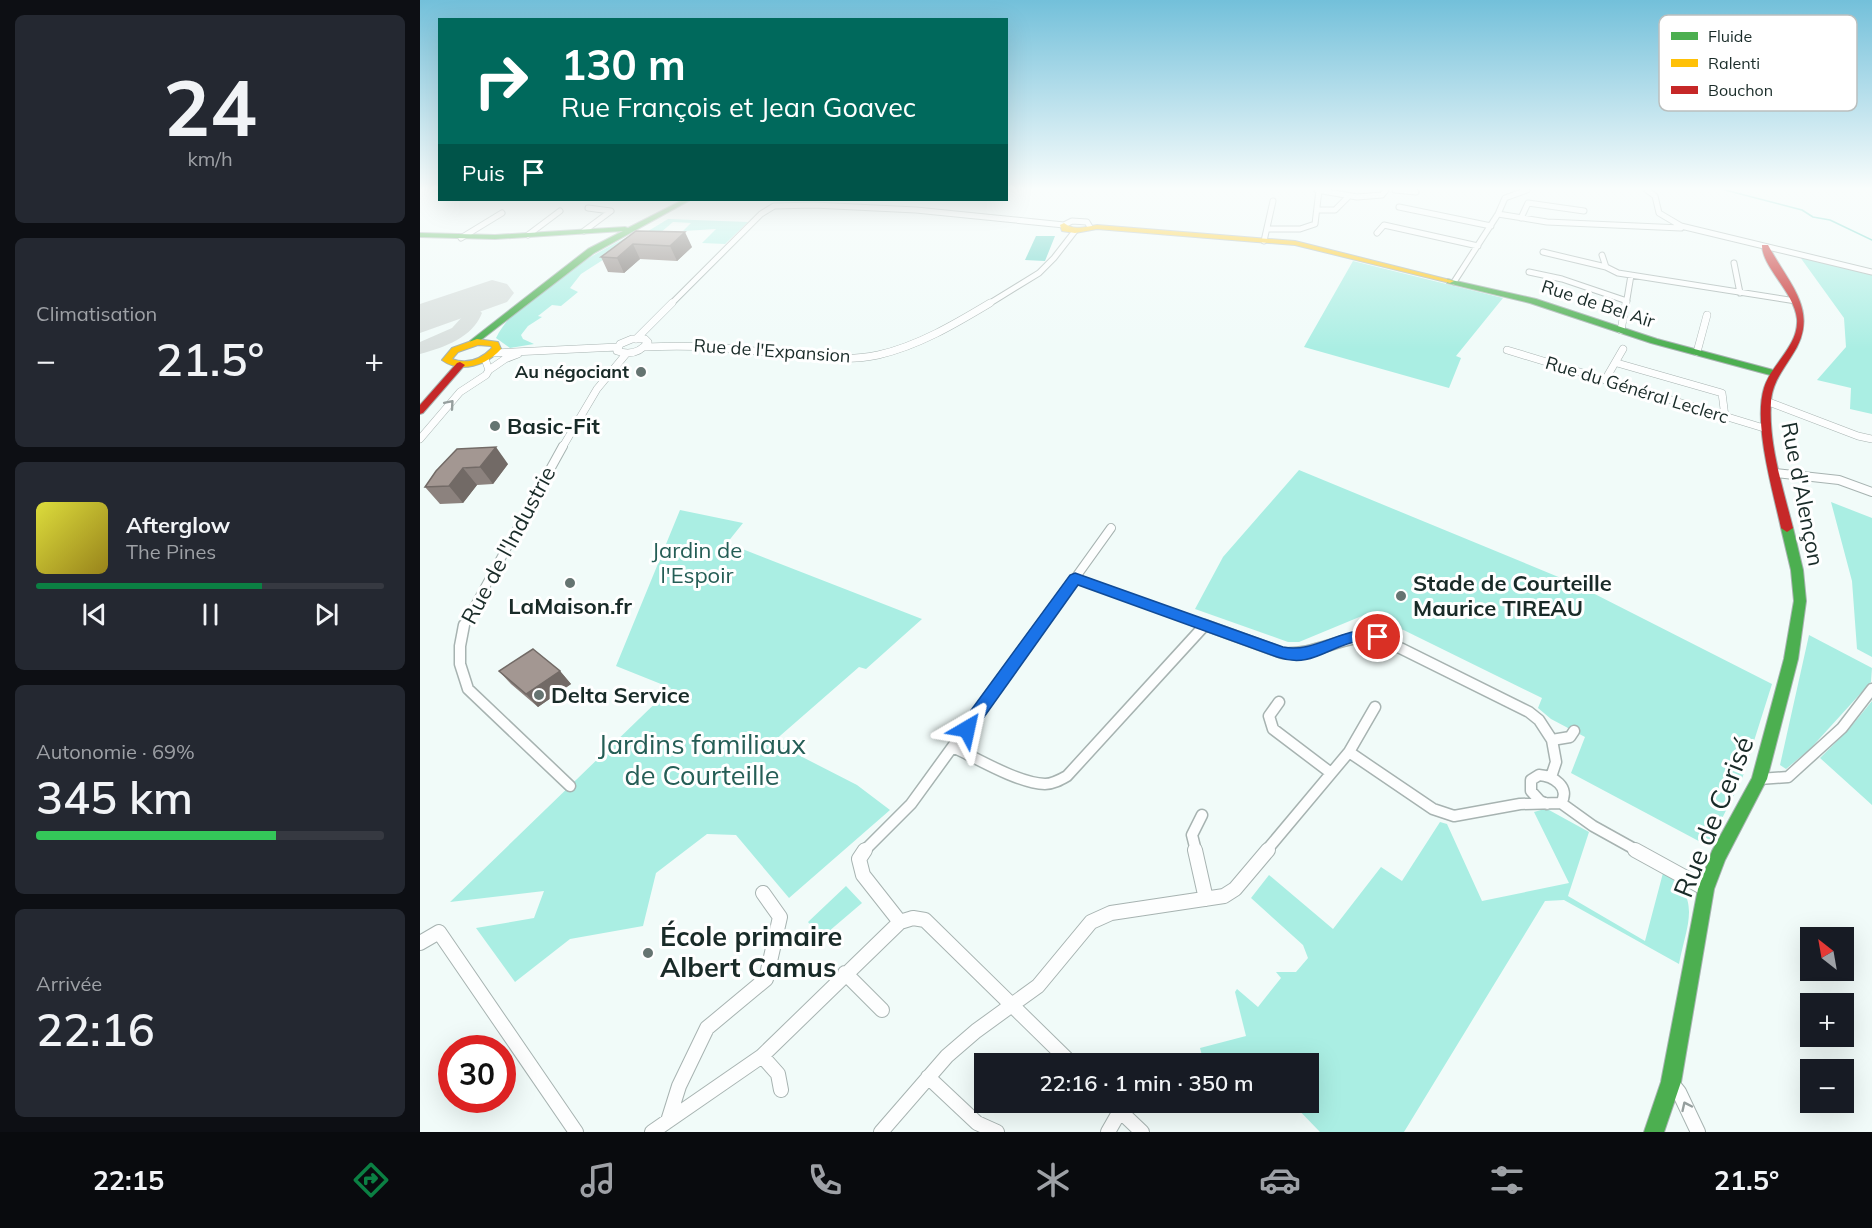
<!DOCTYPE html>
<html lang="fr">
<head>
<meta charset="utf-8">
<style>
  :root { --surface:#171b24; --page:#242831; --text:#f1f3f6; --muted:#9ea1a6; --line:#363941; --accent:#0b8043 }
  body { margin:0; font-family:Mulish,sans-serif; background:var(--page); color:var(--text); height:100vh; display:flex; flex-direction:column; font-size:22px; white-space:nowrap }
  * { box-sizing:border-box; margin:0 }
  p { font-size:20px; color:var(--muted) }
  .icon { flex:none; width:33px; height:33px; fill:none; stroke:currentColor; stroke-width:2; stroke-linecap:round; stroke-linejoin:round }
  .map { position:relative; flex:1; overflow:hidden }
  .drawer { display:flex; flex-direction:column; gap:15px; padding:15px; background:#0d0f14; width:420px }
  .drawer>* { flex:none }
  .hud { position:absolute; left:18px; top:18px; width:570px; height:183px; border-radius:0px; box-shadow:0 6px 24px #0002; background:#00695c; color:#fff; overflow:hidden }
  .needle { width:39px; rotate:329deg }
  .tools { position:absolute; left:1380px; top:927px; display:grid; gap:12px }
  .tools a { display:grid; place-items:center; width:54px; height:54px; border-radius:0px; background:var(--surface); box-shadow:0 6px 24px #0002; font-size:30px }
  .speed { position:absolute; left:18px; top:1035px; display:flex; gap:12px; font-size:30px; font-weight:700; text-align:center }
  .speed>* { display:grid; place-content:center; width:78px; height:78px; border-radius:50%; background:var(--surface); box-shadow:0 6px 24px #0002; line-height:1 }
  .speed .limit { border:9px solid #d22; background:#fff; color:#111 }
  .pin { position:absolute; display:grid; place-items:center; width:51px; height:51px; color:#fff; margin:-26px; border:3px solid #fff; border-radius:50%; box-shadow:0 2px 6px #0007 }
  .me { position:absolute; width:66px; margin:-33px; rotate:36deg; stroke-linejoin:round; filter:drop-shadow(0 0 4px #0008) }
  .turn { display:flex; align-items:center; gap:21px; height:126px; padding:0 24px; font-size:27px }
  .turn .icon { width:78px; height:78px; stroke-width:2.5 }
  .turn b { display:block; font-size:42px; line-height:51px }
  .then { display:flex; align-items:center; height:57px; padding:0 24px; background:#0003; gap:12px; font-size:22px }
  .big { font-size:45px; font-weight:600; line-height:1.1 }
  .drawer .tile { flex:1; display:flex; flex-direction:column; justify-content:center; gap:9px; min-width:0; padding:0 21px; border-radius:9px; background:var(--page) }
  .drawer .dial { align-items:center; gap:0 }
  .dial b { font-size:78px; line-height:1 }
  .song { display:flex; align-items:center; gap:18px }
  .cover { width:72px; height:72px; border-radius:9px; background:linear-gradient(135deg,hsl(60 70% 55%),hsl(50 70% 35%)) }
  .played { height:6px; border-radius:3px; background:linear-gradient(90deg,var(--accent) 65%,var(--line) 65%) }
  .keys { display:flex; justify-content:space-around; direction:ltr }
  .heat { display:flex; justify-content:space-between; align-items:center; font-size:33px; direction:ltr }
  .charge { height:9px; border-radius:4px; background:linear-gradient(90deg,#34c759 69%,var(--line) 0) }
  .trip { position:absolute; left:554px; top:1053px; width:345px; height:60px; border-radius:0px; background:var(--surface); box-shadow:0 6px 24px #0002; font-weight:600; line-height:60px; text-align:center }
  .tab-bar { display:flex; height:96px; justify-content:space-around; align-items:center; background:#090b0e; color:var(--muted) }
  .tab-bar .icon { width:42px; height:42px }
  .tab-bar .on { color:var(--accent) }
  .tab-bar b { font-size:27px; color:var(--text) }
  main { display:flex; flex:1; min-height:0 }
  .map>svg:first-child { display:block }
  .green { fill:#aaeee3 }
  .water { fill:#64d2c5 }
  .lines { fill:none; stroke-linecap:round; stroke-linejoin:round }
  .stream { stroke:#64d2c5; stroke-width:1.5 }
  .taxiway { fill:#d9e0de; fill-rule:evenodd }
  .runway { fill:#d9e0de; fill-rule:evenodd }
  .street-far4-casing { stroke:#a7b3b1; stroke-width:7 }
  .street-far3-casing { stroke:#a7b3b1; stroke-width:8 }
  .street-far2-casing { stroke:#a7b3b1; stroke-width:10 }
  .street-far1-casing { stroke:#a7b3b1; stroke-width:13 }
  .street-casing { stroke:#a7b3b1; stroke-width:16 }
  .fast-casing { stroke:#a7b3b1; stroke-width:2 }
  .slow-casing { stroke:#a7b3b1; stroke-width:2 }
  .jam-casing { stroke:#a7b3b1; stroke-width:2 }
  .street-far4 { stroke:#fdfefe; stroke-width:5 }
  .street-far3 { stroke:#fdfefe; stroke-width:7 }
  .street-far2 { stroke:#fdfefe; stroke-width:8 }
  .street-far1 { stroke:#fdfefe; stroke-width:10 }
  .street { stroke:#fdfefe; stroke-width:14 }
  .fast { fill:#4caf50; fill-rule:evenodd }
  .slow { fill:#ffc107; fill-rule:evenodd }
  .jam { fill:#c62828; fill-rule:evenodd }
  .wall { fill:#8c827e }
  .shaded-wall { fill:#726a66 }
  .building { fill:#a39792; stroke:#726a66; stroke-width:1.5 }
  .oneway { stroke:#969f9e }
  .route { fill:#1a73e8; stroke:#114b97; stroke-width:1.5 }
  .poi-dot { fill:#657471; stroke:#fff; stroke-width:2 }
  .labels { text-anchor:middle; stroke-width:6; stroke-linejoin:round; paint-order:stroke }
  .far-street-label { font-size:18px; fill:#192b28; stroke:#fff }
  .far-poi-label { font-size:18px; font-weight:bold; fill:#192b28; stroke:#fff; text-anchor:end }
  .poi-label { font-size:22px; font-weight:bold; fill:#192b28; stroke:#fff; text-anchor:start }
  .street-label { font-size:22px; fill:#192b28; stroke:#fff }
  .park-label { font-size:22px; fill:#255e56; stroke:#fff }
  .near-park-label { font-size:27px; fill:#255e56; stroke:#fff }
  .near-street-label { font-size:27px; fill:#192b28; stroke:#fff }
  .near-poi-label { font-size:27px; font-weight:bold; fill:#192b28; stroke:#fff; text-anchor:start }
  .key { fill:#fff; stroke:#babfbe; stroke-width:1.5 }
  .key-label { font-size:16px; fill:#192b28 }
</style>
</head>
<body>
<main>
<section class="drawer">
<div class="tile dial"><b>24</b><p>km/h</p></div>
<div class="tile"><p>Climatisation</p>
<div class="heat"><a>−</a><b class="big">21.5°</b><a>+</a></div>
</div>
<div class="tile">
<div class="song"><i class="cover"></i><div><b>Afterglow</b><p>The Pines</p></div></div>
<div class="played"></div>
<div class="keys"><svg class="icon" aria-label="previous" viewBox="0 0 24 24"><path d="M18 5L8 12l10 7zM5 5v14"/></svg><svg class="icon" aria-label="pause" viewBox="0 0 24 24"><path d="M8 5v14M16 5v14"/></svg><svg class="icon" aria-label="next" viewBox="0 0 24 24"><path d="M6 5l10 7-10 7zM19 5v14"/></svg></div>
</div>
<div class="tile"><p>Autonomie · 69%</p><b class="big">345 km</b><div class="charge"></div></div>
<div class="tile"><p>Arrivée</p><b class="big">22:16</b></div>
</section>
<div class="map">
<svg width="1452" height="1132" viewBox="0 0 1452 1132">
  <rect width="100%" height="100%" fill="#f1fbf9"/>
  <path class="green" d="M248 219 328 222 305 244 282 243 296 229 263 231 271 223 253 222 240 233 220 236Z
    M207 237 217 238 161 274 150 288 158 292 141 306 132 305 118 316 122 317 108 326 101 335 103 339 114 344 90 348 76 338C96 297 167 258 207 237Z
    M1380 257 1452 273V414L1430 409 1431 388 1397 380 1426 347 1424 318Z
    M933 261 1083 298 1036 356 1041 358 1029 388 884 347Z
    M879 470 1153 583 1352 684 1322 779 1288 846 1151 773 1165 737 1131 719 1118 708 1122 698 949 613 879 642H868L775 609 803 557Z
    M1411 502 1452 518V657L1437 649 1432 581Z
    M260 510 323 523 307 543 502 619 446 669 439 667 353 742 437 785 470 810 369 898 316 835 287 834 236 873 223 926 150 939 95 982 56 928 114 918 124 891 30 902 251 688 196 666Z
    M1389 635 1452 668 1451 682 1390 749 1366 769 1360 765Z
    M1452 701V805L1400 758 1429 729Z
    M1121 810H1129L1169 832 1148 896 1225 941 1243 873C1284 896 1266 926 1259 964L1144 900 1125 901 984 1132H900L872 1103 888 1102V1064L784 1063 780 1048 826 1036 815 992 817 989 838 1007 861 978 856 972H876L888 958 883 945 831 898 849 875 913 929 961 867 982 881 1020 822 1027 824 1062 901 1149 883 1114 812Z
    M426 886 442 903 401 938 388 922Z"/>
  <path class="water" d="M616 236H635L625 261 605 260Z"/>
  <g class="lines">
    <path class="stream" d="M1305 190 1382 210 1393 217 1410 220 1452 240"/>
    <path class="taxiway" d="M63 297 69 298 72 302 60 311 62 313C52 338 25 347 0 354V342L32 328 43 316H13L10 312 13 308 39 305 37 303 40 299 46 298 53 301Z"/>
    <path class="runway" d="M72 280 87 284 94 293 87 302 0 333V304Z"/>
    <defs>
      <path id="street-far4" d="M897 190 937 197 962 195 966 190
        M975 190 996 192
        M1227 190 1235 196 1239 213 1261 226 1452 272
        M979 207 1071 226
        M897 210H915L929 196
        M1078 214 1127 222 1261 228
        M1101 218 1108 203 1164 211
        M847 229H880L895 224 899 190
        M164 231 191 211 168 208
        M957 233 964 225 1058 246
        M108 235 140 211
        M41 238 82 213
        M844 241 853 201
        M1123 252 1186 267
        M1182 255 1186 267 1198 273 1376 301
        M1314 263 1320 293
        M1109 272 1142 279 1207 301
        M1034 282 1078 214 1085 198 1107 190
        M250 305 341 214 354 206 394 205 496 210 644 225 652 221 667 222 670 227
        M567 305 619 273 634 258 655 231
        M1206 305 1211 275"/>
      <path id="street-far3" d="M1201 330 1206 303
        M212 339H225L228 342C220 353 209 355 197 351L200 344Z
        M216 339 252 303
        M226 347C266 345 305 347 344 352 381 355 421 363 458 355 498 346 535 324 570 303
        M1087 350 1347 429
        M1277 352 1287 315
        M74 353 198 347
        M1197 363 1302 393 1305 417
        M69 370 85 359 98 354
        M1185 380 1203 349
        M1346 401 1438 436 1452 439
        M0 439 40 392 66 375 69 370 65 359
        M142 448 177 389 206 354"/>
      <path id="street-far2" d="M1355 473 1419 480 1452 492
        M655 578 789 627
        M43 627 143 446
        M620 627 691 528"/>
      <path id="street-far1" d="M44 625 40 646V664L48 689 150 786
        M785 625 862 653C896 656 924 634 958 637L1109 712 1119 720 1132 740
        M859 702 849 716 853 729 911 773
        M533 747C558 759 598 783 625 784 633 784 640 780 647 776L785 625
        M929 752 1013 809 1034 816 1100 804 1141 803
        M1131 777 1136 762 1132 740 1150 737 1154 731
        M1339 779 1368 777 1422 728 1452 689
        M1141 803 1173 826 1218 851
        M1127 804 1120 801 1111 791V780L1119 775C1133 776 1151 787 1141 803
        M444 851 491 804 621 625
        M776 851 772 835 782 815
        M846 851 929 752 955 707"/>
      <path id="street" d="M445 850 439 859 443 875 480 922
        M775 850 786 899
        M1215 850 1286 889
        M0 943 19 932 156 1132
        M425 973 462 1010
        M342 1056 358 1074 361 1090
        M508 1077 557 1123 577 1132
        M1251 1082 1259 1092 1278 1132
        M700 1111 722 1132
        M248 1121 259 1086 287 1028 346 979 360 917 343 893
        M232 1132 342 1056 480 922 493 918 505 920 652 1064
        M461 1132 527 1056 556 1031 618 986 671 922 691 913 804 896 815 889 848 850
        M688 1132 700 1111 691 1102"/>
      <path id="fast" d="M263 200H270L174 253 53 346 50 345V341L168 249 203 231 75 239 0 237V233L75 235 205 227 208 228Z
        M1027 279 1116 299 1237 339 1357 371 1359 373 1354 376 1231 343 1110 303 1027 283Z
        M1367 524 1373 528 1383 570 1386 601 1378 659 1347 779 1305 860 1294 889 1261 1082 1244 1132H1224L1241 1082 1278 889 1292 851 1332 778 1364 659 1374 601 1371 570 1361 528Z"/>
      <path id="slow" d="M644 223C654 231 664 227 677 225L875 241 1034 281 1030 283 875 245 677 229 655 233 642 231 640 225Z
        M57 339 78 342 81 349C67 365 41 374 22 360L32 348ZM58 345 71 346 72 348C61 359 48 365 32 359L38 352Z"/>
      <path id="jam" d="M1342 245H1348C1369 285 1402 312 1371 357 1362 371 1352 384 1351 402 1348 443 1363 488 1373 528L1367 532 1361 528C1353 491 1333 424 1344 388 1351 364 1379 346 1377 319 1374 292 1342 267 1342 245Z
        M40 362 45 365 43 367 3 413 0 414V405L37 363Z"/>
    </defs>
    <use href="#street-far4" class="street-far4-casing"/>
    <use href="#street-far3" class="street-far3-casing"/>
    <use href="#street-far2" class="street-far2-casing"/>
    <use href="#street-far1" class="street-far1-casing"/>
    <use href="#street" class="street-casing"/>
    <use href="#fast" class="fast-casing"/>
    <use href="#slow" class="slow-casing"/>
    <use href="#jam" class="jam-casing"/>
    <use href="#street-far4" class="street-far4"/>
    <use href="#street-far3" class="street-far3"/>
    <use href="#street-far2" class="street-far2"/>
    <use href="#street-far1" class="street-far1"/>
    <use href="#street" class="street"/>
    <use href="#fast" class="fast"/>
    <use href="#slow" class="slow"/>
    <use href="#jam" class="jam"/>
  </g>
  <path class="wall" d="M216 231 272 247 257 261 220 259 204 273 188 272 181 257Z
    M88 464 73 484 57 485 43 503 20 504 5 487 16 471Z
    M79 671H140L151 684 118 707 91 684Z"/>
  <path class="shaded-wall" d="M265 232 272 247 257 261 250 246Z
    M213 244 220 259 204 273 197 258Z
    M76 447 88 464 73 484 60 467Z
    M43 468 57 485 43 503 29 486Z
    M140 671 151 684 118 707 106 694Z"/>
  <path class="building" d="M216 231 265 232 250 246 213 244 197 258 181 257Z
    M76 447 60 467 43 468 29 486 5 487 16 471 37 449Z
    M113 649 140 671 106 694 79 671Z"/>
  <defs><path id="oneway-chevron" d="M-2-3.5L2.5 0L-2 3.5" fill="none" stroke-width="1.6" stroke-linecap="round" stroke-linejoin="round" transform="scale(1.5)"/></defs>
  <g class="oneway">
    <use href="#oneway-chevron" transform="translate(30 404) rotate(-49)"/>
    <use href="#oneway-chevron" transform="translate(1266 1106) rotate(-115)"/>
  </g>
  <linearGradient id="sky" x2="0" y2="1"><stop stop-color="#73c0da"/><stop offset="0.54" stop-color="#f9fdfc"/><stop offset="1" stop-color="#f9fdfc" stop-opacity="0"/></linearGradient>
  <rect width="1452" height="349" fill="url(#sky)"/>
  <path class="route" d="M655 573 863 647C898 654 928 621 963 633L965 637 963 641C955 644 948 640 939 641 908 646 892 669 857 657L658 585 552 734 547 736 541 734 538 729 541 724 650 575Z"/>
  <g class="poi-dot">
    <circle cx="221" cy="372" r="6"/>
    <circle cx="75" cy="426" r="6"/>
    <circle cx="150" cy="583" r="6"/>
    <circle cx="981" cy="596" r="6"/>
    <circle cx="119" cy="695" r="6"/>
    <circle cx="228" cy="953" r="6"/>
  </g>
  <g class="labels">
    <g class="far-street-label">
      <text transform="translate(1178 304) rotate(18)" y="6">Rue de Bel Air</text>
      <text transform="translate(352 351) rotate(4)" y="6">Rue de l'Expansion</text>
      <text transform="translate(1217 390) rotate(17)" y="6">Rue du Général Leclerc</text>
    </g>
    <g class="far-poi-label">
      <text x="209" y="378">Au négociant</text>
    </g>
    <g class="poi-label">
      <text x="87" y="434">Basic-Fit</text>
      <text x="993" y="591">Stade de Courteille<tspan x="993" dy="25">Maurice TIREAU</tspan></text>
      <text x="150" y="614" text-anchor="middle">LaMaison.fr</text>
      <text x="131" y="703">Delta Service</text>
    </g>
    <g class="street-label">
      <text transform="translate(1383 494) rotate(79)" y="8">Rue d'Alençon</text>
      <text transform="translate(88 545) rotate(-62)" y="8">Rue de l'Industrie</text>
    </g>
    <g class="park-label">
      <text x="277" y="558">Jardin de<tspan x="277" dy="25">l'Espoir</tspan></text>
    </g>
    <g class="near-park-label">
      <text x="282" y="754">Jardins familiaux<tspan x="282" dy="31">de Courteille</tspan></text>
    </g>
    <g class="near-street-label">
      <text transform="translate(1294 817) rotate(-68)" y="9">Rue de Cerisé</text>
    </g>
    <g class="near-poi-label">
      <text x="240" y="946">École primaire<tspan x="240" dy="31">Albert Camus</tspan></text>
    </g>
  </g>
  <rect x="1239" y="15" width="198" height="96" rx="9" class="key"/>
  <rect x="1251" y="32" width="27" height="8" fill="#4caf50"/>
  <rect x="1251" y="59" width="27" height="8" fill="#ffc107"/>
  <rect x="1251" y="86" width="27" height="8" fill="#c62828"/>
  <g class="key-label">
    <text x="1288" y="42">Fluide</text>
    <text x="1288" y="69">Ralenti</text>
    <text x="1288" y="96">Bouchon</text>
  </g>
</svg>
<div class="tools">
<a><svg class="needle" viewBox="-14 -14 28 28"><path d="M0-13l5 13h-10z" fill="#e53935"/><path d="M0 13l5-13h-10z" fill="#9ea1a6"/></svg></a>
<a>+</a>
<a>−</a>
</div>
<div class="speed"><div class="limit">30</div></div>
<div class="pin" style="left:958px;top:637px;background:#d93025"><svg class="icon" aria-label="arrive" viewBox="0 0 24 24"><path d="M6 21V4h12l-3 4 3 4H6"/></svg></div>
<svg class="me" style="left:547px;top:729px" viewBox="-20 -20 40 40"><path d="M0-17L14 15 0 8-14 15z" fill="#1a73e8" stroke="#fff" stroke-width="4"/></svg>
<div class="trip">22:16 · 1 min · 350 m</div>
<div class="hud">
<div class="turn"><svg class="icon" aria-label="right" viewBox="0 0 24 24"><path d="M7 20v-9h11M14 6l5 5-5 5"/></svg><div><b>130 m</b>Rue François et Jean Goavec</div></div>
<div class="then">Puis<svg class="icon" aria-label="arrive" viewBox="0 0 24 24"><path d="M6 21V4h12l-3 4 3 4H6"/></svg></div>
</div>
</div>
</main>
<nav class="tab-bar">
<b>22:15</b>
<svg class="icon on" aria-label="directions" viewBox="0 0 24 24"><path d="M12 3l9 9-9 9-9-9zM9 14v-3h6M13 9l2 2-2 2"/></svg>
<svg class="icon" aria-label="music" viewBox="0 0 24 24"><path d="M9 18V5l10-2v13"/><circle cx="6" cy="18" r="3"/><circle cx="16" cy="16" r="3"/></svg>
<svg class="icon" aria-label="phone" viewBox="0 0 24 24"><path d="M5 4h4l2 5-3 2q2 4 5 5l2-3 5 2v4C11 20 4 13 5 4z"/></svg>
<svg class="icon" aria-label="climate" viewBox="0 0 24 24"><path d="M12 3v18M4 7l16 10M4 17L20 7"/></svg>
<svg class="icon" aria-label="car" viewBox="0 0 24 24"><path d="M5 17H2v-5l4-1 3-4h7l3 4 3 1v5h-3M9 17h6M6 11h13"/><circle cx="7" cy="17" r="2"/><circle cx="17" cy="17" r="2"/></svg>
<svg class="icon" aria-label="filters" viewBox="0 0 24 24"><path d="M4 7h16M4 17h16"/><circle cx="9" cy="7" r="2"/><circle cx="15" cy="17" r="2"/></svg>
<b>21.5°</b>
</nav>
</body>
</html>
